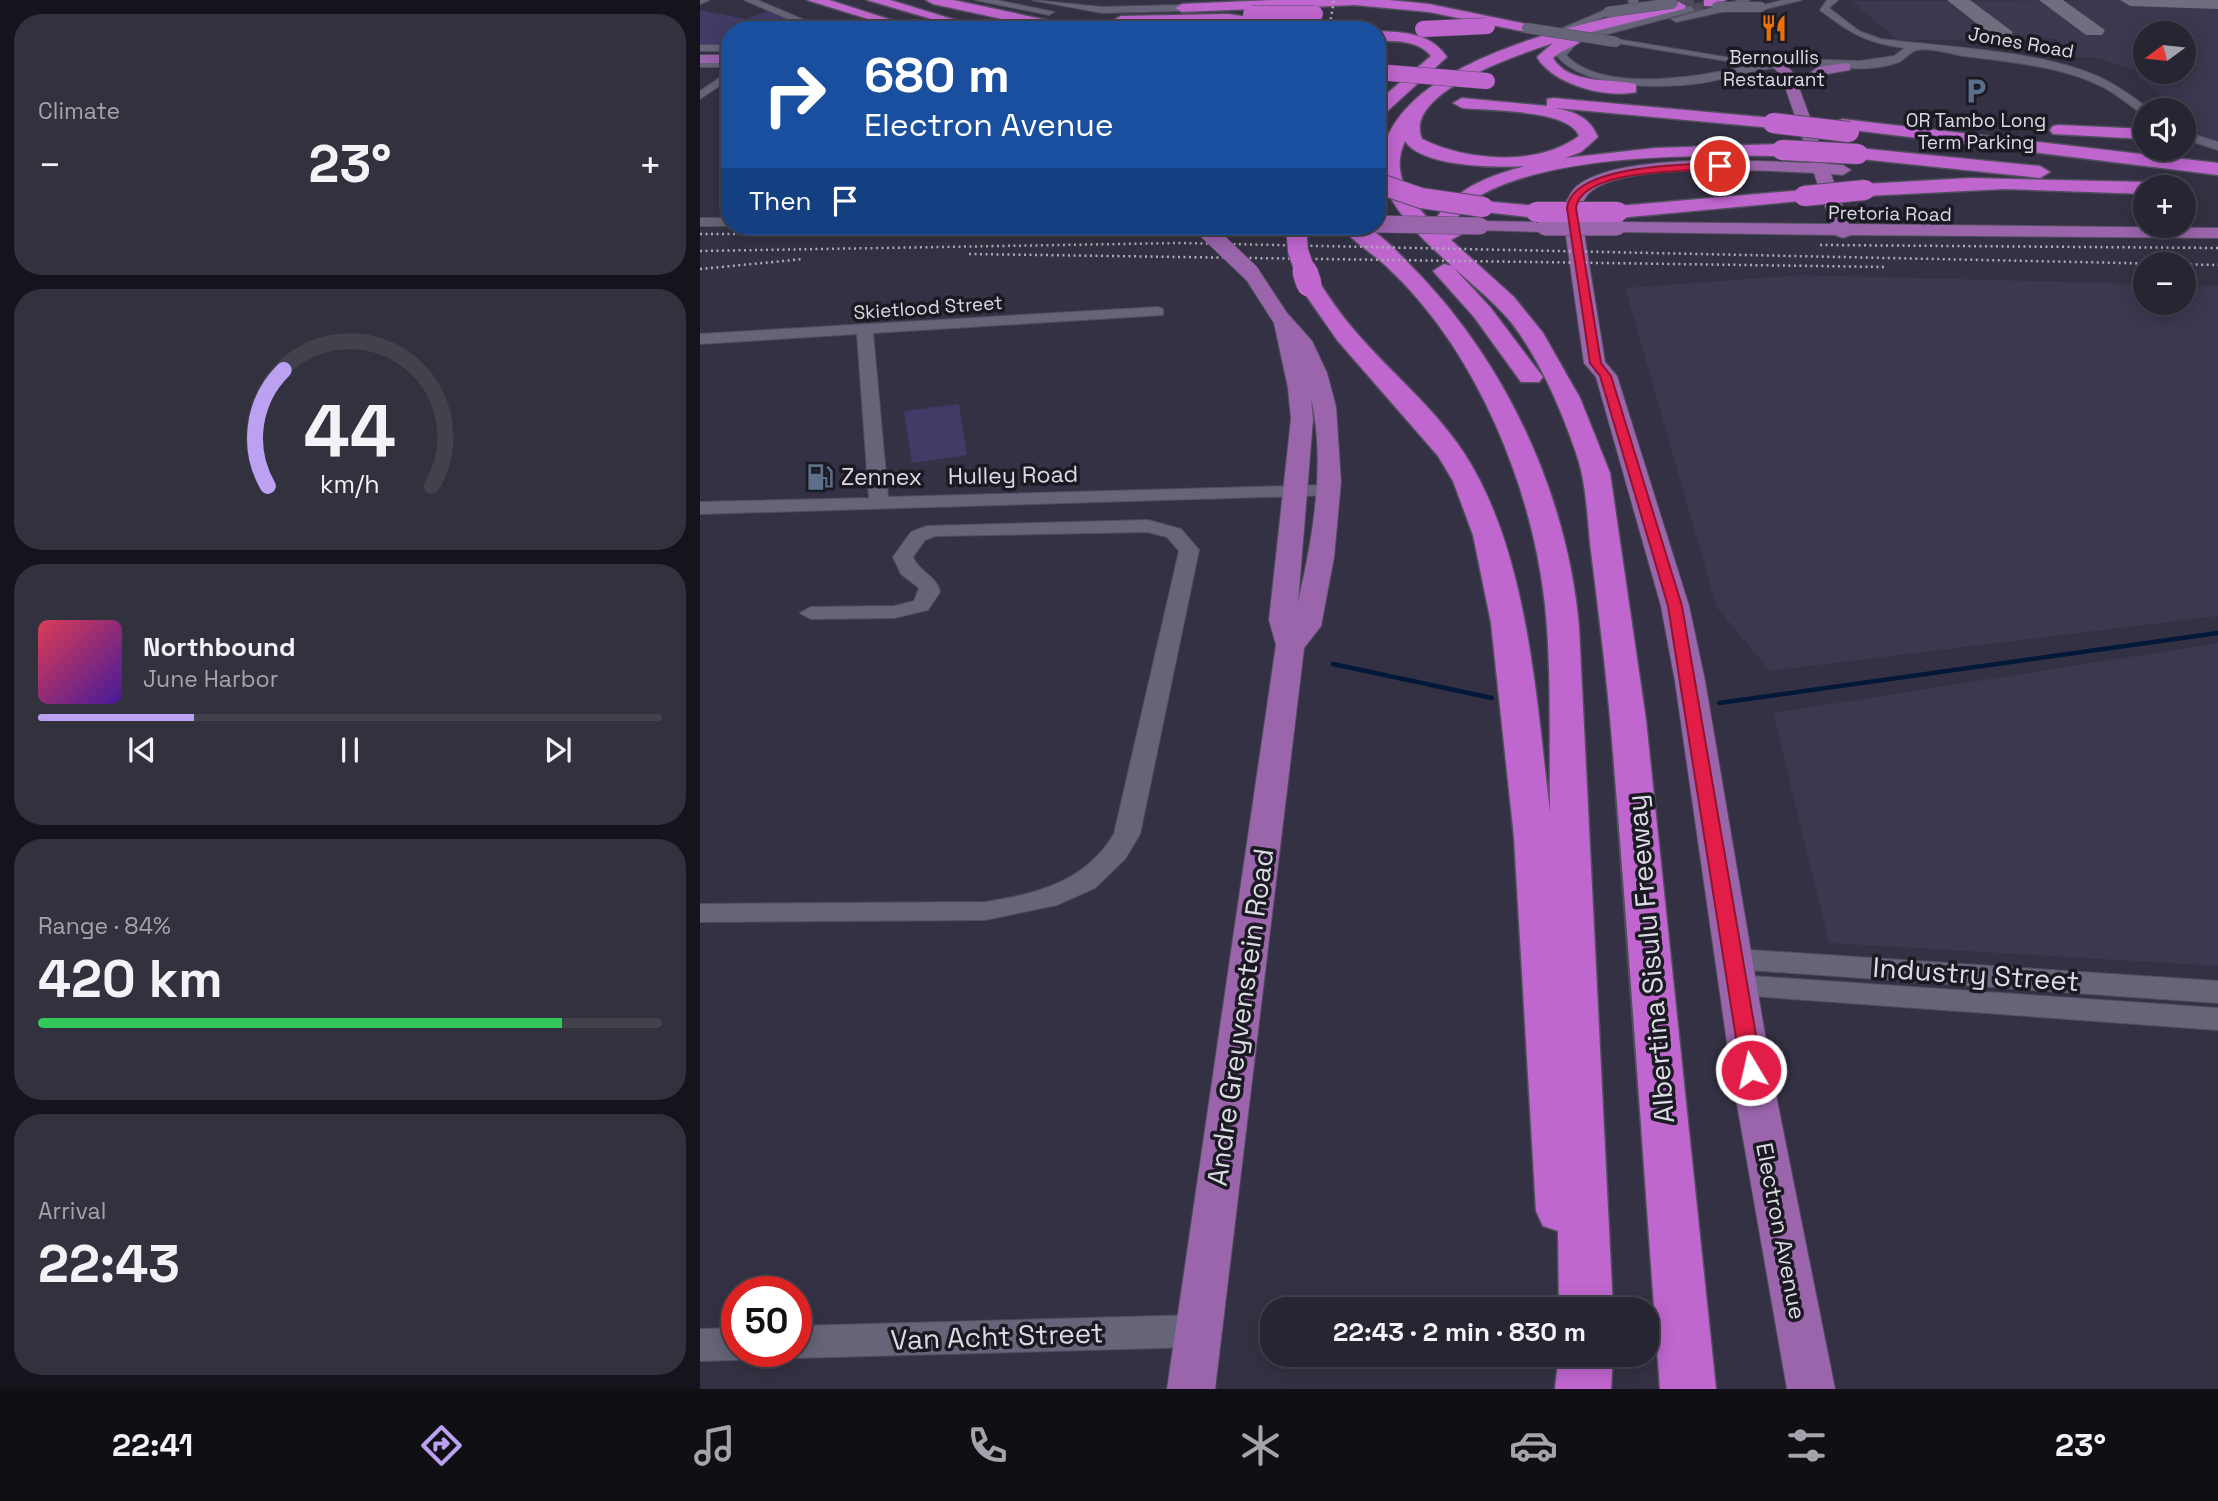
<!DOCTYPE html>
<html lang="en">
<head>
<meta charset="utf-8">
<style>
  :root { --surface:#262532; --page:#32313e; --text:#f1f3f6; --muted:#a4a5ac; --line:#42424d; --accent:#bca0f2 }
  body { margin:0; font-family:"Space Grotesk",sans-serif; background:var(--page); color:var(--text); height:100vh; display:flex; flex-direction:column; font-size:26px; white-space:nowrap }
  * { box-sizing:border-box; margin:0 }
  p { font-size:23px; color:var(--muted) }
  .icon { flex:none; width:38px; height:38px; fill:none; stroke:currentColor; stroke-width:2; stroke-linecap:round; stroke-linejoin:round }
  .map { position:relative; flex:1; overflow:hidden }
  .drawer { display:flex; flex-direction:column; gap:14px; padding:14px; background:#15141c; width:700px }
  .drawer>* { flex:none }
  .hud { position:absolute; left:21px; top:21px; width:665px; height:214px; border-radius:28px; box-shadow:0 4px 18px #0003,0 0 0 2px var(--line); background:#1a4fa0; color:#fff; overflow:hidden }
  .needle { width:46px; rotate:255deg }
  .buttons { position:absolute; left:1433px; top:21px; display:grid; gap:14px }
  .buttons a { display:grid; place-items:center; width:63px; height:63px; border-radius:50%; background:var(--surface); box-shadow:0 4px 18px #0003,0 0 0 2px var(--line); font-size:35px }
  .speed { position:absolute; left:21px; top:1276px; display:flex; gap:14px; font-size:35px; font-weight:700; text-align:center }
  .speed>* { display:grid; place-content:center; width:91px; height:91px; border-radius:50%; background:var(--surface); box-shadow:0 4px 18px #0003,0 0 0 2px var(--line); line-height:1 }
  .speed .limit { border:10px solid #d22; background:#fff; color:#111 }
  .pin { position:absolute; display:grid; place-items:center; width:60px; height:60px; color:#fff; margin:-30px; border:4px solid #fff; border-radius:50%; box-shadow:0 2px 7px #0007 }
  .me { position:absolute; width:77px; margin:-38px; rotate:351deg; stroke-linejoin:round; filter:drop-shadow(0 0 5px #0008) }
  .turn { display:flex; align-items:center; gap:24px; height:147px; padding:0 28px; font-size:32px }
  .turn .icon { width:91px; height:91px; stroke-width:2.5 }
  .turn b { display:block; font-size:49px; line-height:60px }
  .then { display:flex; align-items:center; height:66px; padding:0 28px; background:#0003; gap:14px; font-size:26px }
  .big { font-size:52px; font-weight:800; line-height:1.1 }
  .drawer .card { flex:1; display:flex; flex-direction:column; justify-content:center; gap:10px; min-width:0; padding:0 24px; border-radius:28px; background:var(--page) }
  .drawer .dial { align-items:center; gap:0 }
  .dial svg { height:182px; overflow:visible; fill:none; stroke:var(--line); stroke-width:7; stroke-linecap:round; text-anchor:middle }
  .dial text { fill:var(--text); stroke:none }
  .song { display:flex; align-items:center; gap:21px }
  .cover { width:84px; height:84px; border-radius:10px; background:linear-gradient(135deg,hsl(350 70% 55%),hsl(260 70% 35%)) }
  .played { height:7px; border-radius:4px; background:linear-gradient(90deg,var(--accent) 25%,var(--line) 25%) }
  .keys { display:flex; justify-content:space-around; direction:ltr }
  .heat { display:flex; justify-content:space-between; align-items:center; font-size:38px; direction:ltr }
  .charge { height:10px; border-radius:5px; background:linear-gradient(90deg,#34c759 84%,var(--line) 0) }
  .trip { position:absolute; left:560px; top:1297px; width:399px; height:70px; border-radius:28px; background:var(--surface); box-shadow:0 4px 18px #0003,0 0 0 2px var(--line); font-weight:800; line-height:70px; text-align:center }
  .tab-bar { display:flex; height:112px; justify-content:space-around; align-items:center; background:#0f0f14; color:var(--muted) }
  .tab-bar .icon { width:49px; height:49px }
  .tab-bar .current { color:var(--accent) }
  .tab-bar b { font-size:32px; color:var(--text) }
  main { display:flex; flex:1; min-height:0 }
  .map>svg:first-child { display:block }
  .built { fill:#3b3850; fill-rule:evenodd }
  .green { fill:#423b68 }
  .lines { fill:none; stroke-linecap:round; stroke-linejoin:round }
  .stream { stroke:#011839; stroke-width:4.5 }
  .taxiway { fill:#706e7e; fill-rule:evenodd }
  .minor-tunnel { stroke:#4c4a5b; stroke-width:10; stroke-dasharray:10 5; stroke-linecap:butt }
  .highway-tunnel { stroke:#4c4a5b; stroke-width:16; stroke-dasharray:16 8; stroke-linecap:butt }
  .minor-casing { stroke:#514f5e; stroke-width:2 }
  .major-casing { stroke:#514f5e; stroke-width:2 }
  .highway-casing { stroke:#514f5e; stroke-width:3 }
  .minor { fill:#666478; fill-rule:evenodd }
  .major { fill:#9b65ac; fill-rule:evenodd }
  .highway { fill:#bf66cf; fill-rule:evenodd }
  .rail { stroke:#adabb8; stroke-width:2.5; stroke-dasharray:2 3.5; stroke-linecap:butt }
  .minor-bridge-casing { stroke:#514f5e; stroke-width:11; stroke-linecap:butt }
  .major-bridge-casing { stroke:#514f5e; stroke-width:18; stroke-linecap:butt }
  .highway-bridge-far2-casing { stroke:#514f5e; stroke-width:17; stroke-linecap:butt }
  .highway-bridge-far1-casing { stroke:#514f5e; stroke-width:22; stroke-linecap:butt }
  .highway-bridge-casing { stroke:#514f5e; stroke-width:27; stroke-linecap:butt }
  .minor-bridge { stroke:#666478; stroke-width:10 }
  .major-bridge { stroke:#9b65ac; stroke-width:17 }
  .highway-bridge-far2 { stroke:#bf66cf; stroke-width:16 }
  .highway-bridge-far1 { stroke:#bf66cf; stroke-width:20 }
  .highway-bridge { stroke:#bf66cf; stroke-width:25 }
  .route { fill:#e11d48; stroke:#92132f; stroke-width:2 }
  .labels { text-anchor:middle; stroke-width:7; stroke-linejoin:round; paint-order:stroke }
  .far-street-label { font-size:19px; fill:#dbdae5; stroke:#1b1a22 }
  .far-poi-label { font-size:19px; fill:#dbdae5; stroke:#1b1a22 }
  .street-label { font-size:23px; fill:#dbdae5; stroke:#1b1a22 }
  .poi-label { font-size:23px; fill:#dbdae5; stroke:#1b1a22; text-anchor:start }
  .near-street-label { font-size:28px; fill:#dbdae5; stroke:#1b1a22 }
</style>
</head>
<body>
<main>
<section class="drawer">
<div class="card"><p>Climate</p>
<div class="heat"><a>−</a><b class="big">23°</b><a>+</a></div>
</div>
<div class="card dial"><svg viewBox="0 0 100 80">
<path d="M14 69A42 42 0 1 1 86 69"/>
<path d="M14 69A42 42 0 0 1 21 18" stroke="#bca0f2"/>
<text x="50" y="56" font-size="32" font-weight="700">44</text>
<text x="50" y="72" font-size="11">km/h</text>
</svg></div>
<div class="card">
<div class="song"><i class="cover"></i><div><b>Northbound</b><p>June Harbor</p></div></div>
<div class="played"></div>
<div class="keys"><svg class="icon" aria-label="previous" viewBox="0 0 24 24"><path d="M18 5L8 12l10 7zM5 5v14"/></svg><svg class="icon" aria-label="pause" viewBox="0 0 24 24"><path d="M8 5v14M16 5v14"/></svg><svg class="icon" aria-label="next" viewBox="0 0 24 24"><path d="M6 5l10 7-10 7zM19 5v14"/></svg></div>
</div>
<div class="card"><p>Range · 84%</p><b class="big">420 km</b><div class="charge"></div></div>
<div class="card"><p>Arrival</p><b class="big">22:43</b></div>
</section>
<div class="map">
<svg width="1518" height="1389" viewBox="0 0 1518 1389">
  <rect width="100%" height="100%" fill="#333143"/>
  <path class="built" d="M1518 0V143L1484 132V121L1493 119 1440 79 1435 70 1396 58 1360 56 1359 39 1198 40 1152 1ZM1446 33H1484V72H1446Z
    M1100 275 1445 284 1446 303H1484V285L1518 286V616L1070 671 1017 608 925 288Z
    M1518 643V966L1129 943 1073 713Z"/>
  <path class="green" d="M0 10 45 19 68 11 116 30H30V46H0Z
    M521 226H584L581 235 529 234Z
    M259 404 267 455 212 463 204 411Z"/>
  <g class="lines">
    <path class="stream" d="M633 664 792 698
      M1019 703 1518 633"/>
    <path class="taxiway" d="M1247 0H1270L1313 32 1310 37H1294Z
      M1339 0H1363L1405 30 1402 35H1386Z
      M1420 0H1518V9L1430 6Z"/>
    <path class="minor-tunnel" d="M993 9 1015 4"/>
    <path class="highway-tunnel" d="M979 6 1001 1"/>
    <defs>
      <path id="minor" d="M0 0H9L0 4Z
        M44 0H57L128 30H114Z
        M275 0H296L354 12 349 15Z
        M332 0 402 7 482 5 487 8 482 11 402 13Z
        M928 0H938V10L912 20 909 15 866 32 858 30 905 10H911V14L930 7Z
        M1039 0H1050L1040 8 976 22 971 19Z
        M1083 0H1102L1061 10 1056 7Z
        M1127 0H1138L1129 8 1159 31 1181 39C1245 47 1332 50 1392 74 1413 82 1432 96 1450 110L1442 114C1429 105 1417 94 1403 87 1361 66 1310 62 1264 56 1251 54 1230 47 1217 50 1211 51 1205 59 1199 62 1164 75 1126 64 1090 66 1059 68 1031 78 1001 83 961 89 883 89 856 55L860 46 870 38 991 6 994 11 878 42 866 55C903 95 1004 76 1051 65L911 42 916 39 1061 63 1098 59 1160 61 1194 56 1205 48C1166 43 1150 33 1120 10Z
        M0 45H30V51H0Z
        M0 61H30V67H0Z
        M30 71V79L0 99V91Z
        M1484 131 1518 142V150L1484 139Z
        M0 218H30L31 226H0Z
        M458 307 463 309V315L173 333 188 497 626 485 633 487 635 491 633 495 0 514V502L169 498 157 334 0 344V334Z
        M448 520 481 529 499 550 440 834 425 859 395 888 357 905 285 920 0 922V904L285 902C337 894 385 882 414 834L479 551 467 537 447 532 236 536 225 540 213 557C219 572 237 576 240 592L228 610 194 618 111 619 100 613 111 607 194 606 214 601 219 588 201 574 193 557 211 532 227 526Z
        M1035 949 1518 981V1003L1035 969 1025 966 1021 959 1025 952Z
        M1038 975 1518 1008V1030L1038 995 1028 992 1024 985 1028 978Z
        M497 1315 509 1320 515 1331 509 1342 497 1347 96 1358 82 1351H96V1326Z
        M37 1328V1351H52L50 1355 37 1360 0 1361V1329Z"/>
      <path id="major" d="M0 55H30V63H0Z
        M1072 61H1082L1094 74 1127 164 1143 165 1151 170 1143 175 1131 174 1149 224 1518 228V238L1151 235 1143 238 1135 235 917 232 908 227 917 222 1131 224 1114 173C1068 171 920 161 888 194 885 198 882 204 880 208L905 362 917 376 989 606 1005 681 1071 1070 1135 1389H1087L1031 1070 975 681 961 606 896 377 884 363 862 208C867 201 871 191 877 186 919 152 1057 161 1111 163L1081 75 1070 64Z
        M1145 63 1150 64V70L1127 74 1110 82 1103 78 1118 67Z
        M780 221 845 222 854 227 845 232 774 230 771 226Z
        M551 267 558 269 587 313 612 341 627 373 636 407 641 482 634 557 621 626 604 648 515 1389H467L576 645 569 620 591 419 588 388 574 323 542 273ZM611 398C626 463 613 537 598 602L613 419Z"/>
      <path id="highway" d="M107 0H129L204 24 197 28Z
        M167 0H190L262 22 255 26Z
        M226 0H253L375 26 382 30H353L233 4Z
        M574 0H689L729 4 826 24 833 28 826 32 729 12 655 5 482 12 475 8 482 4Z
        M1004 0H1026L1014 6H1004Z
        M979 2 986 6 984 9 876 36 882 40C874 48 862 49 853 58 869 85 910 78 936 84V92C906 99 852 84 837 57L853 43C821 54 702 92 722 139 767 161 837 167 879 136 869 109 788 111 762 108L753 103 762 98 847 106V99L853 98 1073 118 1082 123 1073 128 856 108C877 113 889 117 898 137L881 152 865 158 955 148 1082 144 1091 150 1082 156C996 155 850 153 776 198 769 203 763 211 757 218L762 234 751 240 814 297 843 333 880 398 910 473 946 720 1016 1389H960C944 1173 930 957 912 741 907 678 899 615 891 551 887 518 887 484 876 453 861 409 841 363 814 326 780 280 669 216 682 154 702 55 896 21 979 2ZM705 141C721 167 797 168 825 166 790 176 759 186 737 217L740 230C715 206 688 178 705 141Z
        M528 14 568 20 591 30 528 23 421 24 414 20 421 16Z
        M677 31C704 32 731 33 747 57L683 115 677 116V102L731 56C718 40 696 41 677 41Z
        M1142 119 1518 163V175L1136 128 1133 124Z
        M1359 125 1446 129V139L1353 134 1350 130 1353 126Z
        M1158 148 1340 166 1350 172 1340 178 1151 158 1149 154Z
        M1270 178 1446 182 1455 187H1446V194L1305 189 1165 196 1155 190 1165 184Z
        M1104 190 1114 196 1111 200 918 218 908 212 918 206Z
        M783 201 836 206 846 212 836 218 776 211 773 207 776 203Z
        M642 226C648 226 657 224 663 226 678 229 708 263 719 274 808 367 868 498 879 627L913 1309H859L858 1231 843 1226 836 1211 814 837 791 623 773 535 753 481 738 456 637 340 598 284 601 279H617C629 297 640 314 655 331 690 372 734 407 764 453 828 551 836 698 850 812 849 743 852 673 845 605 835 514 802 422 753 346 734 317 710 288 685 265 671 252 651 241 642 226Z
        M744 264 752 266 790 307 843 377 839 382H821L774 317 733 271Z
        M859 1354H913L911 1389H855Z"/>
    </defs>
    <use href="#minor" class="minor-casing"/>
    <use href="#major" class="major-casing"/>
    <use href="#highway" class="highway-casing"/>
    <use href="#minor" class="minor"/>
    <use href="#major" class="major"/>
    <use href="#highway" class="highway"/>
    <path class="rail" d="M629 30 634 0
      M0 234H304
      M1120 245 1518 248
      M0 251 480 243 1518 265
      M269 254 1186 267
      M0 269 104 259"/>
    <defs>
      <path id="minor-bridge" d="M1017 7H1061
        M908 12 973 3
        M827 28 916 42"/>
      <path id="major-bridge" d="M677 224 780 226
        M503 227 551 273
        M845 227H917"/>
      <path id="highway-bridge-far2" d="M551 14H615
        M723 29 787 26
        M677 72 787 81"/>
      <path id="highway-bridge-far1" d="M1073 123 1149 132
        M1082 150 1158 154
        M677 183 721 198 783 207
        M1104 196 1165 190
        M836 212H918
        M596 226 598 251 606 274"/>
      <path id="highway-bridge" d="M605 272 609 284"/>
    </defs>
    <use href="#minor-bridge" class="minor-bridge-casing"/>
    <use href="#major-bridge" class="major-bridge-casing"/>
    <use href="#highway-bridge-far2" class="highway-bridge-far2-casing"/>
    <use href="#highway-bridge-far1" class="highway-bridge-far1-casing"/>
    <use href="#highway-bridge" class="highway-bridge-casing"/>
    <use href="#minor-bridge" class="minor-bridge"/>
    <use href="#major-bridge" class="major-bridge"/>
    <use href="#highway-bridge-far2" class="highway-bridge-far2"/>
    <use href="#highway-bridge-far1" class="highway-bridge-far1"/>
    <use href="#highway-bridge" class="highway-bridge"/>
  </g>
  <path class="route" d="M1020 163 1023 168C994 172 881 167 876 208L901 363 911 376 982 606 1062 1070 1059 1075H1044L1041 1070 968 606 900 376 890 363 867 208C872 165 987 164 1020 163Z"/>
  <defs>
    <symbol id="restaurant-bare" viewBox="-9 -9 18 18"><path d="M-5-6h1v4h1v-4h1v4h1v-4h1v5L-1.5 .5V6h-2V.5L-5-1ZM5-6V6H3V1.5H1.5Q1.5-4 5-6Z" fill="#e8710a" stroke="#1b1a22" stroke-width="2.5" paint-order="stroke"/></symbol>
    <symbol id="parking-bare" viewBox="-9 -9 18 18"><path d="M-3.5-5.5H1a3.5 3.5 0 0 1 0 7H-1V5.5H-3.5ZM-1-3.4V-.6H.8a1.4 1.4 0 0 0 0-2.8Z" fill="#5c6f8a" stroke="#1b1a22" stroke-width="2.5" paint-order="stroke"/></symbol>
    <symbol id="fuel-bare" viewBox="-9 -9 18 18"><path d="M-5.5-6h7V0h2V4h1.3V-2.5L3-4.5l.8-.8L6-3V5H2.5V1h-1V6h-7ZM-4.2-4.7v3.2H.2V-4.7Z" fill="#5c6f8a" stroke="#1b1a22" stroke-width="2.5" paint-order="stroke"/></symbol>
  </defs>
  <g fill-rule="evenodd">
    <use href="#restaurant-bare" x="1055" y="9" width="38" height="38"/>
    <use href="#parking-bare" x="1257" y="72" width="38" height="38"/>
    <use href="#fuel-bare" x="101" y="458" width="38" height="38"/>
  </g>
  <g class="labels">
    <g class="far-street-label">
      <text transform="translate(1321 42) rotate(10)" y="7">Jones Road</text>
      <text transform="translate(1190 213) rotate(1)" y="7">Pretoria Road</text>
      <text transform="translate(228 307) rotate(-4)" y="7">Skietlood Street</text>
    </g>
    <g class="far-poi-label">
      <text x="1074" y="64">Bernoullis<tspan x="1074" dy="22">Restaurant</tspan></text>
      <text x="1276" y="127">OR Tambo Long<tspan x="1276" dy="22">Term Parking</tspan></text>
    </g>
    <g class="street-label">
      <text transform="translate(313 475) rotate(-1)" y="8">Hulley Road</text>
      <text transform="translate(1081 1231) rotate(79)" y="8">Electron Avenue</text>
    </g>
    <g class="poi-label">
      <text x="141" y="485">Zennex</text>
    </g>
    <g class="near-street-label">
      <text transform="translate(950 959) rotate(-95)" y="10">Albertina Sisulu Freeway</text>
      <text transform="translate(1276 974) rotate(4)" y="10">Industry Street</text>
      <text transform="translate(540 1017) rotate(-82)" y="10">Andre Greyvenstein Road</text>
      <text transform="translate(297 1336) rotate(-2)" y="10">Van Acht Street</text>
    </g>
  </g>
</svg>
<div class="buttons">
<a><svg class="needle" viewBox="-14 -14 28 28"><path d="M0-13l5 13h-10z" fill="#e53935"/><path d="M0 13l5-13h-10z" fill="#a4a5ac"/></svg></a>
<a><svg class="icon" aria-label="sound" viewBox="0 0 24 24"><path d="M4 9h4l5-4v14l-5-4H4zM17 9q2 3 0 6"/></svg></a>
<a>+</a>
<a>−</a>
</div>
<div class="speed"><div class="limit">50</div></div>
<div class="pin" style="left:1020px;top:166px;background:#d93025"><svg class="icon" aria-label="arrive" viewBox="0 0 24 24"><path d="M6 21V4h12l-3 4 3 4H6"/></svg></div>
<svg class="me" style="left:1051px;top:1070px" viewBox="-20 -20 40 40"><circle r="17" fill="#e11d48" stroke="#fff" stroke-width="3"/><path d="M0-11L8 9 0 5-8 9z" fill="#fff"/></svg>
<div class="trip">22:43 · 2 min · 830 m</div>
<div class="hud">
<div class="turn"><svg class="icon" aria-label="right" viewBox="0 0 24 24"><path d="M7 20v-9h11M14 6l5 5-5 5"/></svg><div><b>680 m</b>Electron Avenue</div></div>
<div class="then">Then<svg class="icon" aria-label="arrive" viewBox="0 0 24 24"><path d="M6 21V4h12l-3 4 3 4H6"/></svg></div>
</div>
</div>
</main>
<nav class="tab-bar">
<b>22:41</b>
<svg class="icon current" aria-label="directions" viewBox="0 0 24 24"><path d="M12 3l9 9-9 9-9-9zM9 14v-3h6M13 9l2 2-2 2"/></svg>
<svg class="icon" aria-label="music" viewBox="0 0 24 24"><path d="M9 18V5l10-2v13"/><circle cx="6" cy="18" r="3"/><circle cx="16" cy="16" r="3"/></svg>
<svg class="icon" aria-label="phone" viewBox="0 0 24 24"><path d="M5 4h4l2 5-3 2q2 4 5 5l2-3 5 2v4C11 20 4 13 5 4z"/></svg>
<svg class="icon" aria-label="climate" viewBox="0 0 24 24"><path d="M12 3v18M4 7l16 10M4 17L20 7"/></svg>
<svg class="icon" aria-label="car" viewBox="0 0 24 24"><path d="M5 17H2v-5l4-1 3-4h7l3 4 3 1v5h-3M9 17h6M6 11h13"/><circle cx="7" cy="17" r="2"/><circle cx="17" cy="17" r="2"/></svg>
<svg class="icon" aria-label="filters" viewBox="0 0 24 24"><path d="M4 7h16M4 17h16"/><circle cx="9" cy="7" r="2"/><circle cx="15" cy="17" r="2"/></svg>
<b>23°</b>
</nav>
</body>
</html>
